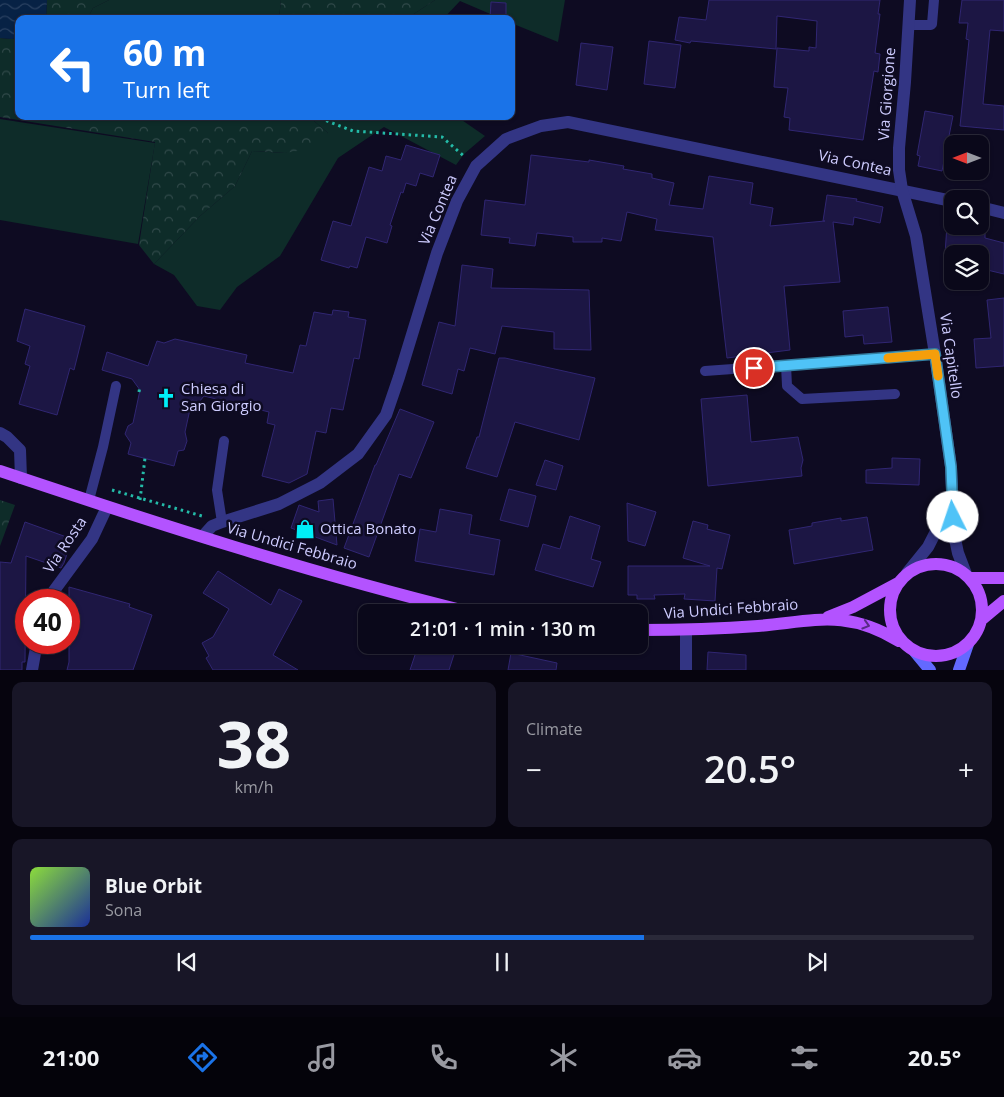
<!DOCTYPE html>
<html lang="en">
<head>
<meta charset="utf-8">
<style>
  :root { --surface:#0a081a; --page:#181627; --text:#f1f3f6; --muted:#999aa2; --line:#2a2939; --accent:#1a73e8 }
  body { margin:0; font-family:"Open Sans",sans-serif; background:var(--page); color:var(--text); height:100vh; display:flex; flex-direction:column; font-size:19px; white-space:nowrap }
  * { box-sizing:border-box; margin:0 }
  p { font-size:16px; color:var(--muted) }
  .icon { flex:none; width:28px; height:28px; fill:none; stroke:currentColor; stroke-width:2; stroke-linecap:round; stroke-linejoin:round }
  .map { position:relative; height:670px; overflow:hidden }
  .side { display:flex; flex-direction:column; gap:12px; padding:12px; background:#06040e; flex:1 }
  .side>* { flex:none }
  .banner { position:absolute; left:15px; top:15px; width:500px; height:105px; border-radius:10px; box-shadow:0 1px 4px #0004,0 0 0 1px var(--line); background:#1a73e8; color:#fff; overflow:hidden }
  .needle { width:32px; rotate:270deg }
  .tools { position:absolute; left:944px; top:135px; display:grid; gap:10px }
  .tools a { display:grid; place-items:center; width:45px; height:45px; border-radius:10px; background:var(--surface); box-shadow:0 1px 4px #0004,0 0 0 1px var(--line); font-size:25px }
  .speed { position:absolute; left:15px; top:589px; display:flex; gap:10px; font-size:25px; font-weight:700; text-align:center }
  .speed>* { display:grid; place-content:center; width:65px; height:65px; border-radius:50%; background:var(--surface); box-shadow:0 1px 4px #0004,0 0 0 1px var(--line); line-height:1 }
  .speed .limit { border:8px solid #d22; background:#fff; color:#111 }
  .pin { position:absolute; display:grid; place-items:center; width:42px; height:42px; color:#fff; margin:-21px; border:2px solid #fff; border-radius:50%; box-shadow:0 1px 5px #0007 }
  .me { position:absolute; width:55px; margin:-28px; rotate:356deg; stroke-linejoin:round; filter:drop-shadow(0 0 4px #0008) }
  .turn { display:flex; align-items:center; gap:18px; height:105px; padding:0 25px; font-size:22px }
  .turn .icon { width:65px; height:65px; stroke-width:2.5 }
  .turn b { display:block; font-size:35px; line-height:42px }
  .big { font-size:38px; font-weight:600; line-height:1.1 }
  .side .widget { flex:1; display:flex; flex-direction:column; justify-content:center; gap:8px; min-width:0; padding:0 18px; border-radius:10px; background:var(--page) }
  .side .dial { align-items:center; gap:0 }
  .dial b { font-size:65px; line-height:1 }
  .song { display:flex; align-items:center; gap:15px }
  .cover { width:60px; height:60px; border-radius:8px; background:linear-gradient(135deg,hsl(90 70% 55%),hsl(230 70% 35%)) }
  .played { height:5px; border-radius:2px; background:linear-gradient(90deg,var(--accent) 65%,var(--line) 65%) }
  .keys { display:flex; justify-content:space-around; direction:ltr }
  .heat { display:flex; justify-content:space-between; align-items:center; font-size:28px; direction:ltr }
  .side .tiles { flex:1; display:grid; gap:12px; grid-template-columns:1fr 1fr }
  .widget:last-child { grid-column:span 2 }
  .trip { position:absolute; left:358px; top:604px; width:290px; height:50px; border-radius:10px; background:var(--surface); box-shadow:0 1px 4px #0004,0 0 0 1px var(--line); font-weight:600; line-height:50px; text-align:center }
  .menu { display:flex; height:80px; justify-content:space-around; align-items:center; background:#04030a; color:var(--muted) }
  .menu .icon { width:35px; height:35px }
  .menu .on { color:var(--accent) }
  .menu b { font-size:22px; color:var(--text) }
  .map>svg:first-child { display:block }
  .green { fill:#0e2c29 }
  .forest { fill:url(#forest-crowns) }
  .water { fill:url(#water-waves) }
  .building { fill:#1c1644; stroke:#302672 }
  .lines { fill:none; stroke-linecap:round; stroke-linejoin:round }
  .path { stroke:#24bba8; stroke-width:3; stroke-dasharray:2.5 4; stroke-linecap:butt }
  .service { stroke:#333584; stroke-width:10 }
  .minor { stroke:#333584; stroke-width:12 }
  .tertiary { stroke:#333584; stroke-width:12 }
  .secondary { stroke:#6369ff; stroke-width:12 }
  .primary { stroke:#b353ff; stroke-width:12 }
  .oneway { stroke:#582b85 }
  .route-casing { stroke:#337fa1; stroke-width:12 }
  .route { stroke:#4fc3f7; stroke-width:9 }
  .slow { stroke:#f59e0b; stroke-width:9 }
  .labels { text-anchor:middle; stroke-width:5; stroke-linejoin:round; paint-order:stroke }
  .street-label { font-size:15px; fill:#ceccff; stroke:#0e0b22 }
  .poi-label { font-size:15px; fill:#ceccff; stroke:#0e0b22; text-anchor:start }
</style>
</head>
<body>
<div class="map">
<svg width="1004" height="670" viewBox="0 0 1004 670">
  <defs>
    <pattern id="forest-crowns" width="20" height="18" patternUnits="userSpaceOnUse" patternTransform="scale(1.25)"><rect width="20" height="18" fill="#0e2c29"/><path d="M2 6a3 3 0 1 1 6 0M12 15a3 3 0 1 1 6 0" fill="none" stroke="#304949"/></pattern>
    <pattern id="water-waves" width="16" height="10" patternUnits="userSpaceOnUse" patternTransform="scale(1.25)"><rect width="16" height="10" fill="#072245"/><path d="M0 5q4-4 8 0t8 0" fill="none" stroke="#2a4161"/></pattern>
  </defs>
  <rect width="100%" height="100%" fill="#0e0b22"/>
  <path class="green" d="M109 0H281L279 19H87L93 8Z
    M435 0H565L558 42 511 23V19H502L460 1 443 19H406Z
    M308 116H456L485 136 464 154 456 165 384 127 338 158 280 256 237 287 220 310 197 306 174 275 154 264 200 216 235 186 252 151 285 153 328 133Z
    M0 119 155 143 138 244 0 220Z"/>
  <path class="forest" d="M47 0H109L93 8 87 19H46Z
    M281 0H435L406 19H279Z
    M19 37V116H308L328 133 321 147 285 153 252 151 235 186 200 216 154 264 139 245 155 142 0 117V38L12 39Z
    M0 500 15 505 0 546Z"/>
  <path class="water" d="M0 0H47L46 19H19V37L12 39 0 38Z"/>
  <path class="building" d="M709 0H880L878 14H880L875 53 880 54 878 72 874 71 863 140 789 130 790 118 784 117 788 88 774 87 777 48 809 51V47L816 48 817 21 777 16 776 49 691 41 690 43 675 40 679 17 706 20Z
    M962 0H1004V31L990 30 983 104 1004 106V130L960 126 969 40 966 39 968 23H959Z
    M491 2 506 3V19H490Z
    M649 41 681 45 675 88 644 84Z
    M581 43 613 47 607 90 576 85Z
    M925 111 953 116 942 171 918 166 920 156 917 155Z
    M406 145 440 155 433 177 420 173 416 186 406 183 403 193 401 192 390 225 392 226 387 243 366 237 357 268 350 266 349 268 321 260 333 221 351 226 369 167 382 171 386 156 401 160Z
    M531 155 589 162V160L624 166 623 169 652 174V178L674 183 669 205 703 209 709 176 753 183 750 204 773 208 770 226 825 221H823L827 195 857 199 856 201 883 207 880 223 854 217 853 225 833 222 840 282 784 286 790 350 727 358 713 237 655 230 657 219 627 212 621 241 602 238V242H573V237L537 233 535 246 509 243 510 238 481 235 485 200 525 205Z
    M947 225H952V226H985V238L1004 243V274L983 269 987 254H945Z
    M462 265 493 269 491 288 589 290 591 350 554 349V332L502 326 495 354 470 348 464 371 458 369 452 394 422 385 439 322 455 326Z
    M1004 298V366L976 368 974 339 991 338 987 300Z
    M888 307 892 342 864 344 863 335 845 337 843 311Z
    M25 309 85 326 74 370 70 368 57 415 19 404 30 366 25 364 30 346 17 341Z
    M333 310 349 312 348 317 366 320 359 359 354 358 343 410 331 408 326 433 316 431 307 474 289 483 262 476 275 425 267 423 269 412 204 396 199 402 192 400 185 432 187 441 184 450 178 451 174 466 128 454 131 443 125 434 128 426 133 423 140 390 132 379 102 370 107 352 148 366 157 341 164 343 175 339 247 355 245 363 293 373 300 345 306 346 314 312 332 315Z
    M499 358H505L595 378 579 440 515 422 497 477 466 468 477 437H479Z
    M747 395 751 442 798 437 803 460 801 468 802 476 708 486 701 399Z
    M400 409 434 422 411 478 399 474 369 557 344 548 375 465H376Z
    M892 458 920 459 919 485 866 483V470L892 468Z
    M545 460 563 466 556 490 536 485Z
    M509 489 536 496 528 527 500 520Z
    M333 499 337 545 291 528 299 505 319 512 318 501Z
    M627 503 656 512 645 546 628 541Z
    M440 509 472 515 469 534 500 540 494 575 415 561 420 529 436 532Z
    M570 516 600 526 591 559 601 562 593 587 535 570 543 544 560 549Z
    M867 517 873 550 794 564 789 530 812 526V523L841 518V521Z
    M693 521 708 525 707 529 730 535 722 569 717 568 715 601 684 599 685 594 654 595 655 599H637V595H628V566H710L683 558Z
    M25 522 72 539 64 563 61 568 26 556 25 662H22V670H0V562L11 563Z
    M218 571 271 605 279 589 302 601 273 655 298 670H213L206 658 209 656 202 643 213 637 229 609 203 593Z
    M69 587 130 604 129 607 152 615 133 670H67L69 662Z
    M423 645H457L449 670H410L416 652 420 653Z
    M708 652 746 655V670H707Z
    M511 653 557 663 556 670H508Z"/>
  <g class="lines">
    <path class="path" d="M69 17 71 19
      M314 116 353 131 442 137 465 157
      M139 392 140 386
      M112 490 202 516
      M140 500 145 458"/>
    <path class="service" d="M908 25H931L932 24 934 0
      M786 365 787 386 802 399 895 394
      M705 371 935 354
      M89 500 103 447 116 386
      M222 522 217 490 224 441"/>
    <path class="minor" d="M980 207 1004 213
      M0 433 7 437 20 450 21 478
      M203 536 212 526 222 522 279 504 320 483 358 454 386 415 399 377 437 253 457 201 476 166 506 139 541 126 568 122 952 201
      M49 600 53 592 92 539 107 507
      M32 670 37 642
      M686 670V630"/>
    <path class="tertiary" d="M910 0 905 82 899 148V170L902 190 916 236 935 354 951 467 954 534 958 553 966 574
      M907 573 928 547 951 502"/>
    <path class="secondary" d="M915 652 930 670
      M959 670 968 644"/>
    <path class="primary" d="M0 471C155 523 310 573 469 612
      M890 610a46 46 0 1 1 92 0a46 46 0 1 1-92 0Z
      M970 578H1004
      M828 617 853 607 898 583
      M981 620 1004 601
      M639 630C679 630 718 629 758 626 815 621 846 609 899 641"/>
  </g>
  <defs><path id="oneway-chevron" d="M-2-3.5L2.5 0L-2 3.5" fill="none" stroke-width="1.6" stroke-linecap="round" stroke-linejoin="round" transform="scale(1.25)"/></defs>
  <use class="oneway" href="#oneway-chevron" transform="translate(866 625) rotate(17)"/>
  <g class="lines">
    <defs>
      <path id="route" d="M754 368 935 354 951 467 953 517"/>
    </defs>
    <use href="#route" class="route-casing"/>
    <use href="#route" class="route"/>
    <path class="slow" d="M888 358 935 354 938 376"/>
  </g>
  <defs>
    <symbol id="church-bare" viewBox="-9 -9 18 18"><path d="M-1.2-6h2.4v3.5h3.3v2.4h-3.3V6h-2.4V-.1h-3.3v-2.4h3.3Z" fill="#00eff7" stroke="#0e0b22" stroke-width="2.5" paint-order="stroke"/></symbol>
    <symbol id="shop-bare" viewBox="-9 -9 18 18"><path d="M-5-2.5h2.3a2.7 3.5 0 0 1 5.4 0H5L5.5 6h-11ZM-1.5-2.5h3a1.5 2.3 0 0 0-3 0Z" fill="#00eff7" stroke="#0e0b22" stroke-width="2.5" paint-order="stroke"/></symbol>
  </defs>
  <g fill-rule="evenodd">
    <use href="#church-bare" x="152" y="384" width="28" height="28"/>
    <use href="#shop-bare" x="291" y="515" width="28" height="28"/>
  </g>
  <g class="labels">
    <g class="street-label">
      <text transform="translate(887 94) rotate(-86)" y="5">Via Giorgione</text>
      <text transform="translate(855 163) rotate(12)" y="5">Via Contea</text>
      <text transform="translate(438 210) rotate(-67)" y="5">Via Contea</text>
      <text transform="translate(951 356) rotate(82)" y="5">Via Capitello</text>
      <text transform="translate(65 545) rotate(-56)" y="5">Via Rosta</text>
      <text transform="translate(292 546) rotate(16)" y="5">Via Undici Febbraio</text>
      <text transform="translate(731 609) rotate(-4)" y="5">Via Undici Febbraio</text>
    </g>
    <g class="poi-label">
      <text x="181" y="394">Chiesa di<tspan x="181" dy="17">San Giorgio</tspan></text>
      <text x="320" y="534">Ottica Bonato</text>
    </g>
  </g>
</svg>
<div class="tools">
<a><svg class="needle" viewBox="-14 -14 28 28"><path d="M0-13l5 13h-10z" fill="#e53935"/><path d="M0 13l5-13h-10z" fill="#999aa2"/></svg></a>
<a><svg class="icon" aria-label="search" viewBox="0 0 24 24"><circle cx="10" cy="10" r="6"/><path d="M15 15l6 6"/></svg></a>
<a><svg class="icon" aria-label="layers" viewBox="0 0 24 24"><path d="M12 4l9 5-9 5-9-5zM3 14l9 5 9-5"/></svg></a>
</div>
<div class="speed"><div class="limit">40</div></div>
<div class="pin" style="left:754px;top:368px;background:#d93025"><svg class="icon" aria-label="arrive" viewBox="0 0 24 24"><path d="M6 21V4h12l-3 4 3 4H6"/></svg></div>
<svg class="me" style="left:953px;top:517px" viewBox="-20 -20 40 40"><circle r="19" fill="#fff"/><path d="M0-13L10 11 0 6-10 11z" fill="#4fc3f7"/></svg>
<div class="trip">21:01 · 1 min · 130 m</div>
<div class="banner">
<div class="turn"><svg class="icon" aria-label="left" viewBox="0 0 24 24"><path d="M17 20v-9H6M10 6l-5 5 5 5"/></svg><div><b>60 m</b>Turn left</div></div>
</div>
</div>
<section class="side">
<div class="tiles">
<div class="widget dial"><b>38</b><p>km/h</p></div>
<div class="widget"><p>Climate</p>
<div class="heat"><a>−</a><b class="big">20.5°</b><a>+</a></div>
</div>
<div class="widget">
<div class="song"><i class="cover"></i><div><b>Blue Orbit</b><p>Sona</p></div></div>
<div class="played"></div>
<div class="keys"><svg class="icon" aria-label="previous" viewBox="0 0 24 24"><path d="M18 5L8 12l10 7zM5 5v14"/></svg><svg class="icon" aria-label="pause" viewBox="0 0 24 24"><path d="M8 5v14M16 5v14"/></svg><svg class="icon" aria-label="next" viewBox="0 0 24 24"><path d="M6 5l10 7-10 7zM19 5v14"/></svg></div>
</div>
</div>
</section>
<nav class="menu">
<b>21:00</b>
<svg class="icon on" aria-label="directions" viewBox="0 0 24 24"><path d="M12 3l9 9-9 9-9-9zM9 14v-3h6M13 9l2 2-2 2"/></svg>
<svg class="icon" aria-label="music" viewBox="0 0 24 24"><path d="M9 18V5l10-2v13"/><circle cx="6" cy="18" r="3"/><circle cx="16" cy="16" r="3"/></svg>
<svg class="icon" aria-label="phone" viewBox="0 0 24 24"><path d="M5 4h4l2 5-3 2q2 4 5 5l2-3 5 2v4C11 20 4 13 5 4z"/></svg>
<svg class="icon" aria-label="climate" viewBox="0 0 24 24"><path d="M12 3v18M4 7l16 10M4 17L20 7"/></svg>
<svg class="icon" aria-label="car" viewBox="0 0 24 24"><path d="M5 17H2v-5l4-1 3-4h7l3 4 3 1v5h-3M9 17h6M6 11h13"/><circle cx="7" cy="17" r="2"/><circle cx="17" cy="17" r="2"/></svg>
<svg class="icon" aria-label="filters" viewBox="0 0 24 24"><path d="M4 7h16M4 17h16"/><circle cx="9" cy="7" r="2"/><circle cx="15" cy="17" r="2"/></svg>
<b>20.5°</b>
</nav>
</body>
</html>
